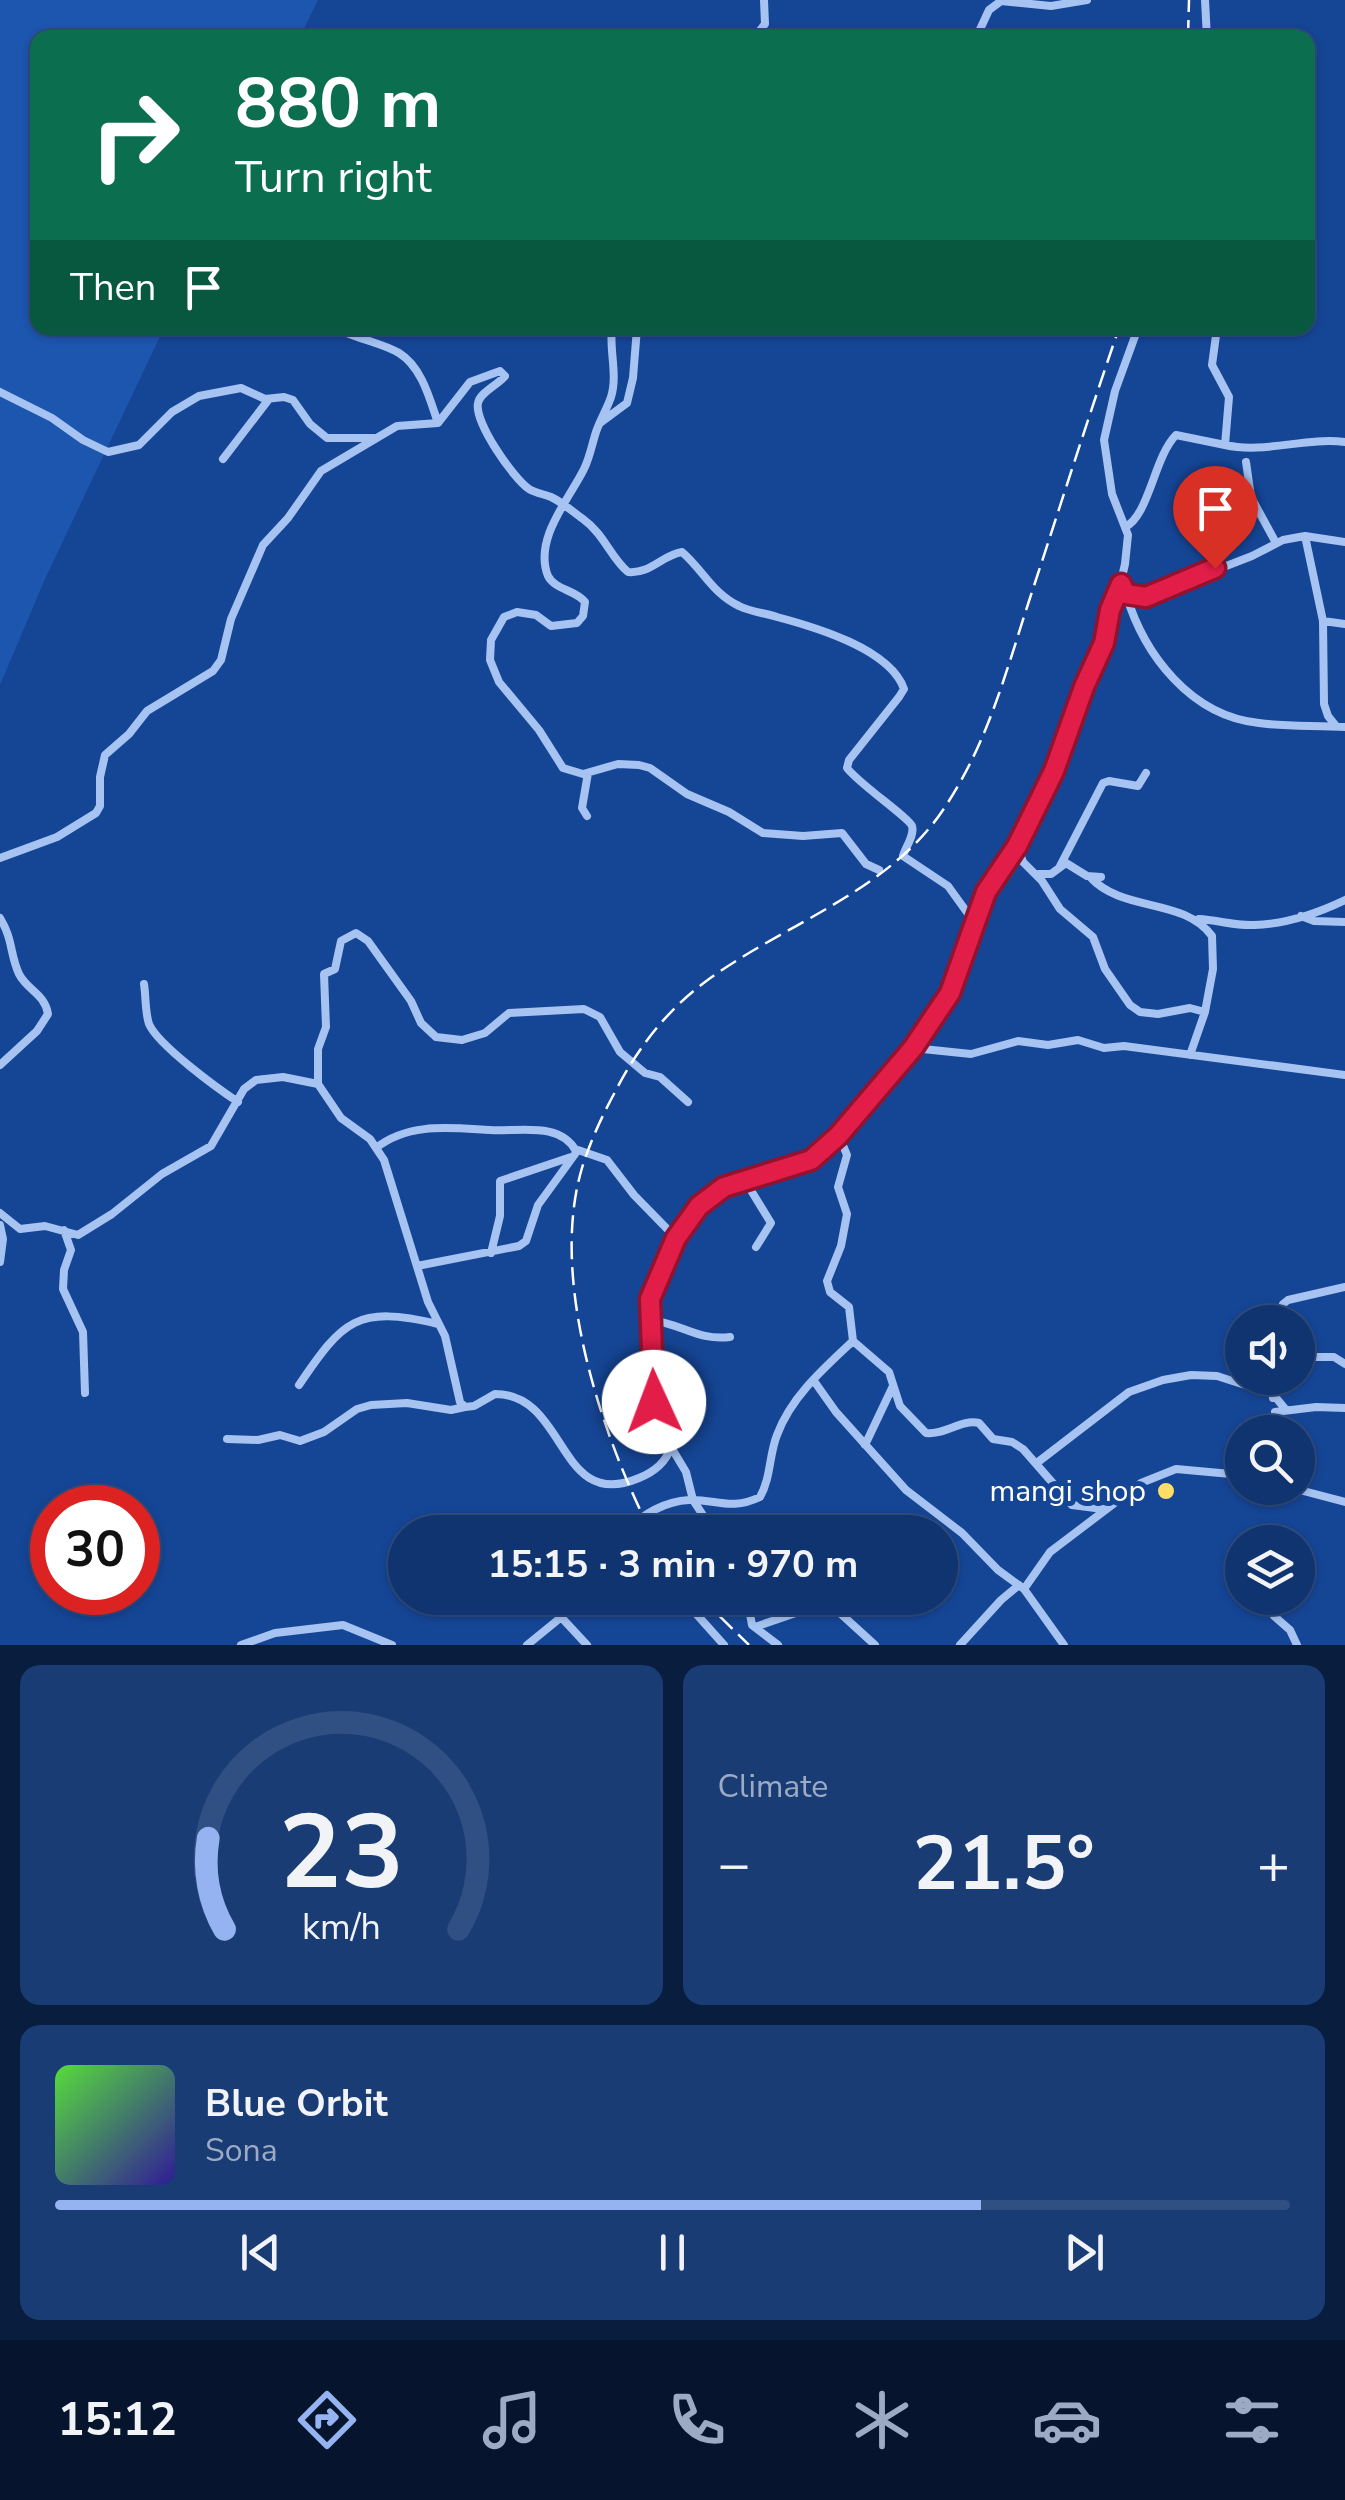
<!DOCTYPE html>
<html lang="en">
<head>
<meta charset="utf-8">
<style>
  :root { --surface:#103470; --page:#193c75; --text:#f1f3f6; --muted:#9caac3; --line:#304f83; --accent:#95b2f1 }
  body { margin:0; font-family:"Nunito Sans",sans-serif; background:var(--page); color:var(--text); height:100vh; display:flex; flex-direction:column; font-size:38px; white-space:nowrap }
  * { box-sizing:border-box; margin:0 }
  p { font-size:32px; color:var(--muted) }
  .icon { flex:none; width:55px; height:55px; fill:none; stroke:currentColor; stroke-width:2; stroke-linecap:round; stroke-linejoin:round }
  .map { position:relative; height:1645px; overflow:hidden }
  .drawer { display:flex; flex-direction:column; gap:20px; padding:20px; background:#091d3e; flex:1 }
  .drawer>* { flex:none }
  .hud { position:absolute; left:30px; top:30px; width:1285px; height:305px; border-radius:20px; box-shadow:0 2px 8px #0004,0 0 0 2px var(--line); background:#0b6e4f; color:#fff; overflow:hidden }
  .fabs { position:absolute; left:1225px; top:1305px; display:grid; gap:20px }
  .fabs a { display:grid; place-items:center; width:90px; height:90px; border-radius:50%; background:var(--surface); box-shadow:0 2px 8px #0004,0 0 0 2px var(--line); font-size:50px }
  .speed { position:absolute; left:30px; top:1485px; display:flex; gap:20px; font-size:50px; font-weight:700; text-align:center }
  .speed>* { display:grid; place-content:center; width:130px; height:130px; border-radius:50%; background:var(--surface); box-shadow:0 2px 8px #0004,0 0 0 2px var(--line); line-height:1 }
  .speed .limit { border:15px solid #d22; background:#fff; color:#111 }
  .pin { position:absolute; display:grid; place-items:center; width:85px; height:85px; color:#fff; margin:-102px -42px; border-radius:50% 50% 50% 0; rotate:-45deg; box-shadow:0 0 10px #0007 }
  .pin .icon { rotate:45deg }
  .me { position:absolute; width:110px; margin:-55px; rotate:358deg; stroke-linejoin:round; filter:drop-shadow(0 0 8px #0008) }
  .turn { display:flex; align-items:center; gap:35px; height:210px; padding:0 40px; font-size:45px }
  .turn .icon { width:130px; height:130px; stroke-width:2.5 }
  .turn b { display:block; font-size:70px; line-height:85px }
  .then { display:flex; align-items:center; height:95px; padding:0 40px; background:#0003; gap:20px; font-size:38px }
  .big { font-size:75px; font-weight:700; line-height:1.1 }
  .drawer .card { flex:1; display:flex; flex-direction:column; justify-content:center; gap:15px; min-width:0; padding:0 35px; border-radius:20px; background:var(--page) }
  .drawer .dial { align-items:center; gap:0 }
  .dial svg { height:260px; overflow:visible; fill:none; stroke:var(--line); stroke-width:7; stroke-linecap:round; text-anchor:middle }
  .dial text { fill:var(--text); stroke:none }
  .song { display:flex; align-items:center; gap:30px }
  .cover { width:120px; height:120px; border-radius:15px; background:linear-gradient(135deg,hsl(110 70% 55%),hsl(250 70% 35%)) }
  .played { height:10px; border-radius:5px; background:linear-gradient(90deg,var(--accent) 75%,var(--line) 75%) }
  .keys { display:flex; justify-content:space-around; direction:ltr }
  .heat { display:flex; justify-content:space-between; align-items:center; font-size:55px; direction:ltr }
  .drawer .tiles { flex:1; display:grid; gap:20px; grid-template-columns:1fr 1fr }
  .card:last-child { grid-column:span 2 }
  .trip { position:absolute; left:388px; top:1515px; width:570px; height:100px; border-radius:50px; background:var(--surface); box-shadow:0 2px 8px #0004,0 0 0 2px var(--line); font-weight:700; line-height:100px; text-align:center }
  .tabs { display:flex; height:160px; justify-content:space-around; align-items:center; background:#06152d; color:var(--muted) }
  .tabs .icon { width:70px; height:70px }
  .tabs .current { color:var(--accent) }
  .tabs b { font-size:45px; color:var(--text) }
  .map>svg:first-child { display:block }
  .green { fill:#1d56af }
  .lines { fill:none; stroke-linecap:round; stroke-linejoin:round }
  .minor { stroke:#a6c3f2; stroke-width:8 }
  .rail { stroke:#fff; stroke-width:2.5; stroke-dasharray:18 8; stroke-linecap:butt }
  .route-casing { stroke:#92132f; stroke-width:25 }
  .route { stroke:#e11d48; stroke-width:18 }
  .poi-dot { fill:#ffdd67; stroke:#154595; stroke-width:4 }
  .labels { text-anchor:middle; stroke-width:10; stroke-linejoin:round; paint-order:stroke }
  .poi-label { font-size:30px; fill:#fff; stroke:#154595; text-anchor:end }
</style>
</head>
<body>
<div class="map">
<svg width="1345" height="1645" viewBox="0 0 1345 1645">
  <rect width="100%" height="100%" fill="#154595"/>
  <path class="green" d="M0 0H318L300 37 38 38V328H164L45 579 0 685Z"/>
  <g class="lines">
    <path class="minor" d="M1205 0 1207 38
      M754 38 765 24 764 0
      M976 38 989 10 1001 1 1051 6 1087 0
      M612 328C609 350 618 375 611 397 607 409 600 420 596 432 592 444 590 457 584 469 570 498 533 539 548 576 555 590 576 590 585 602L583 616 577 623 551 626 536 615 517 612 504 617 491 640 490 660 499 682 539 730 563 768 583 774 618 764 639 765 650 768 687 794 729 812 763 833 803 836 842 833 866 864 879 870
      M1217 328 1212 365 1229 397 1225 445C1264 454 1305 437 1345 442
      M347 333C363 340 384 344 399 353 422 367 430 400 438 423
      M0 392 52 418 83 440 108 452 139 445 172 412 199 396 241 388 265 399 284 397 293 400 310 424 327 438H374
      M600 423 627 403 633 378 637 328
      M223 459 269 399
      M1246 462 1251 497 1276 543
      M1125 527C1149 516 1154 457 1176 435L1225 445
      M1305 536 1323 621 1324 704 1328 716 1336 726
      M1125 591 1133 597H1146L1252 556 1283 540 1305 536 1345 542
      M1126 594C1144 655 1191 716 1259 723 1287 727 1316 725 1345 727
      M1323 621 1345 624
      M587 816 582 808 588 773
      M1017 846 1023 862 1042 881 1060 909 1093 937 1105 969 1130 1005 1140 1012 1158 1014 1190 1008 1205 1012
      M0 858 57 837 96 813 100 806V777L105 755 129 734 147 711 213 671 221 660 231 619 263 545 288 518 321 471 397 426 438 423 470 382 500 371 505 376C498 385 480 392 478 403 474 422 513 478 529 489 536 493 543 494 551 497 562 502 573 512 583 519 604 534 611 558 628 572 651 574 662 555 682 552 703 570 713 594 739 606 751 612 765 613 777 617 815 627 890 649 904 689L899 697 849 760 847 768C858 783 909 818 912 826 915 835 905 848 903 856L948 886 974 922
      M1060 866 1103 783 1109 781 1138 786 1146 773
      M1039 874H1051L1066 863 1087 876 1101 877
      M1090 877C1123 913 1183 897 1212 936L1213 969 1205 1012 1190 1055
      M1301 916 1314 921 1345 922
      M0 918C13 939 10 955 19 974 27 990 45 994 48 1014L37 1031 0 1065
      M1199 919C1217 920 1236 926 1254 925 1284 924 1318 913 1345 900
      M144 984C146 997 145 1012 149 1024 158 1045 217 1088 238 1102
      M913 1048 971 1054 1018 1041 1048 1045 1078 1040 1104 1048 1124 1046 1345 1075
      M318 1084V1049L326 1027 324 974 335 969 341 941 356 933 368 941 411 1001 421 1023 436 1037 462 1040 485 1033 509 1013 584 1009 600 1017 620 1052 645 1073 660 1077 688 1102
      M839 1136 847 1155 838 1187 847 1214 841 1246 827 1281 830 1292 849 1307 853 1341 889 1372 900 1406 926 1433C945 1435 961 1419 979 1423L993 1439 1012 1442 1023 1449 1072 1505 1103 1509
      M376 1148C409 1122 451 1128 490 1130 518 1132 560 1121 576 1151
      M744 1179 771 1223 756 1247
      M0 1213 20 1229 45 1226 78 1235 112 1214 162 1174 211 1146 244 1089 256 1080 283 1077 318 1084 341 1118 370 1139 384 1160 428 1302 445 1336 460 1402 465 1407 474 1406 495 1394C568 1394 557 1513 639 1478 654 1472 666 1462 671 1447L654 1402 649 1310 652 1290 676 1238 699 1207 724 1187 811 1160 839 1136 913 1048 950 993 986 892 1017 846 1054 771 1084 687 1104 643 1110 610 1118 595 1125 564 1128 535 1112 494 1104 440 1115 391 1138 328
      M0 1225 3 1239 0 1262
      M64 1230 71 1250 64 1270 63 1289 83 1332 85 1393
      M491 1253 500 1216V1181L571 1157
      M417 1266 519 1246 526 1241 538 1205 578 1150 607 1160 634 1195 676 1238
      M651 1320C682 1324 698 1341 730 1337
      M1280 1322 1283 1304 1288 1300 1345 1287
      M1298 1357H1334L1345 1364
      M814 1381 836 1412 906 1490 962 1533 998 1570 1024 1589 1064 1645
      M299 1385C343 1320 357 1305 438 1324
      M1273 1398 1275 1378
      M1275 1412 1316 1407 1345 1408
      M1275 1432V1412
      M227 1439 258 1440 280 1435 300 1441 324 1432 357 1409 371 1405 407 1403 451 1410 465 1407
      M865 1445 893 1386
      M671 1447 686 1472 693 1500 714 1532
      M1038 1462 1129 1392 1163 1380 1191 1375 1217 1376 1273 1394 1286 1410
      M1292 1488 1345 1502
      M628 1532C640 1514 667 1501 689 1500 716 1499 731 1511 760 1497 771 1478 769 1455 777 1435 791 1397 824 1368 853 1341
      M1024 1589 1050 1552 1141 1483 1176 1469 1242 1475
      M682 1598 724 1645
      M747 1598 752 1625 778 1645
      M1274 1616 1290 1630 1297 1645
      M561 1617 587 1645
      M755 1627 822 1604 841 1614 875 1645
      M241 1645 275 1633 343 1625 392 1645
      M527 1645 570 1610V1598
      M960 1645 1001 1600 1019 1585"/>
    <path class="rail" d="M1188 38 1189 0
      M651 1532C601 1434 549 1278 582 1168 590 1142 602 1116 615 1092 637 1049 666 1011 705 982 783 924 887 893 943 810 987 745 1005 675 1029 601 1059 510 1088 418 1119 328
      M701 1598 749 1645"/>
  </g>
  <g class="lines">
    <defs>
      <path id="route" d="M654 1402 650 1299 676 1238 699 1206 724 1187 811 1160 838 1136 913 1048 950 993 986 892 1017 846 1054 771 1084 687 1104 643 1110 610 1121 584 1126 594 1146 597 1215 568"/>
    </defs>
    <use href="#route" class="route-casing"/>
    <use href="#route" class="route"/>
  </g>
  <circle class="poi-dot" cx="1166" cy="1491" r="10"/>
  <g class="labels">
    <g class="poi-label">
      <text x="1146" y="1501">mangi shop</text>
    </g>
  </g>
</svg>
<div class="fabs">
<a><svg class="icon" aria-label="sound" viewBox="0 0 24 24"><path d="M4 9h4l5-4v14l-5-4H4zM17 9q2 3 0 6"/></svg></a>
<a><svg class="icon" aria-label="search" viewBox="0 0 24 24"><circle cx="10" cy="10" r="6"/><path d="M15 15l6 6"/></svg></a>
<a><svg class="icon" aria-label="layers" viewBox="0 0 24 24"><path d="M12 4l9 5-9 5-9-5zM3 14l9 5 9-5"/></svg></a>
</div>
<div class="speed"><div class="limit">30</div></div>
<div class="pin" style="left:1215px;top:568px;background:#d93025"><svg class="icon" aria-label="arrive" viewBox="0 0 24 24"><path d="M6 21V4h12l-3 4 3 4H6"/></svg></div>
<svg class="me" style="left:654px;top:1402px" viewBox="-20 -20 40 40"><circle r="19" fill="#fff"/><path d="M0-13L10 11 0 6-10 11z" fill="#e11d48"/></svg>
<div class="trip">15:15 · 3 min · 970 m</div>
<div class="hud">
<div class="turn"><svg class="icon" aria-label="right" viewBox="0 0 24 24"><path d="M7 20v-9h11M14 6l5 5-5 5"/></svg><div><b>880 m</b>Turn right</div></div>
<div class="then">Then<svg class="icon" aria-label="arrive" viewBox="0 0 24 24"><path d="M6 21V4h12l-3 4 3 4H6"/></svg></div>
</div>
</div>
<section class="drawer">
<div class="tiles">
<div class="card dial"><svg viewBox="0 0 100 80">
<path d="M14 69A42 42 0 1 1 86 69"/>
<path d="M14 69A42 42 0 0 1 9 41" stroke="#95b2f1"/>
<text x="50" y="56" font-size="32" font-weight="700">23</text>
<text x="50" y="72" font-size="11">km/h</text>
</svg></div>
<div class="card"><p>Climate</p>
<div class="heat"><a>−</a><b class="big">21.5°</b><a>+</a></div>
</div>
<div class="card">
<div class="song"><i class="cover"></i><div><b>Blue Orbit</b><p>Sona</p></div></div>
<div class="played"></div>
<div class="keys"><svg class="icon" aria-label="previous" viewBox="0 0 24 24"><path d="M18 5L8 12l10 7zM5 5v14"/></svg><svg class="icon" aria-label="pause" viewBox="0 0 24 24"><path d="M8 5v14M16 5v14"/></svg><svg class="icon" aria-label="next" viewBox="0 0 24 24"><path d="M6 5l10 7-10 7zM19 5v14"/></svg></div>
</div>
</div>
</section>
<nav class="tabs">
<b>15:12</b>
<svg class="icon current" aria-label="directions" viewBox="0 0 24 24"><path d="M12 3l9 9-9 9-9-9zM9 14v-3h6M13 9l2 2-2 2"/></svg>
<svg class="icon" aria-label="music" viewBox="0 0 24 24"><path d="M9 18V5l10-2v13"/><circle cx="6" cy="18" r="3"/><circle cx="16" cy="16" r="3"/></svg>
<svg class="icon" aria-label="phone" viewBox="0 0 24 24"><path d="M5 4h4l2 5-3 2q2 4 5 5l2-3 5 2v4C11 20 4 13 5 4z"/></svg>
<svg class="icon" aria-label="climate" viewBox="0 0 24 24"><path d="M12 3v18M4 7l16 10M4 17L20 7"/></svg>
<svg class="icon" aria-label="car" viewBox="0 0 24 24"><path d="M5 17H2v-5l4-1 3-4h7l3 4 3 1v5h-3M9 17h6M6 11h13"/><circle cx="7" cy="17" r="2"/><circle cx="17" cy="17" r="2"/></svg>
<svg class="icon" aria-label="filters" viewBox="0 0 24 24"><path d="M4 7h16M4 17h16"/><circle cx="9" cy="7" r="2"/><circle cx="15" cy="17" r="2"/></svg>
</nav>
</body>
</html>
